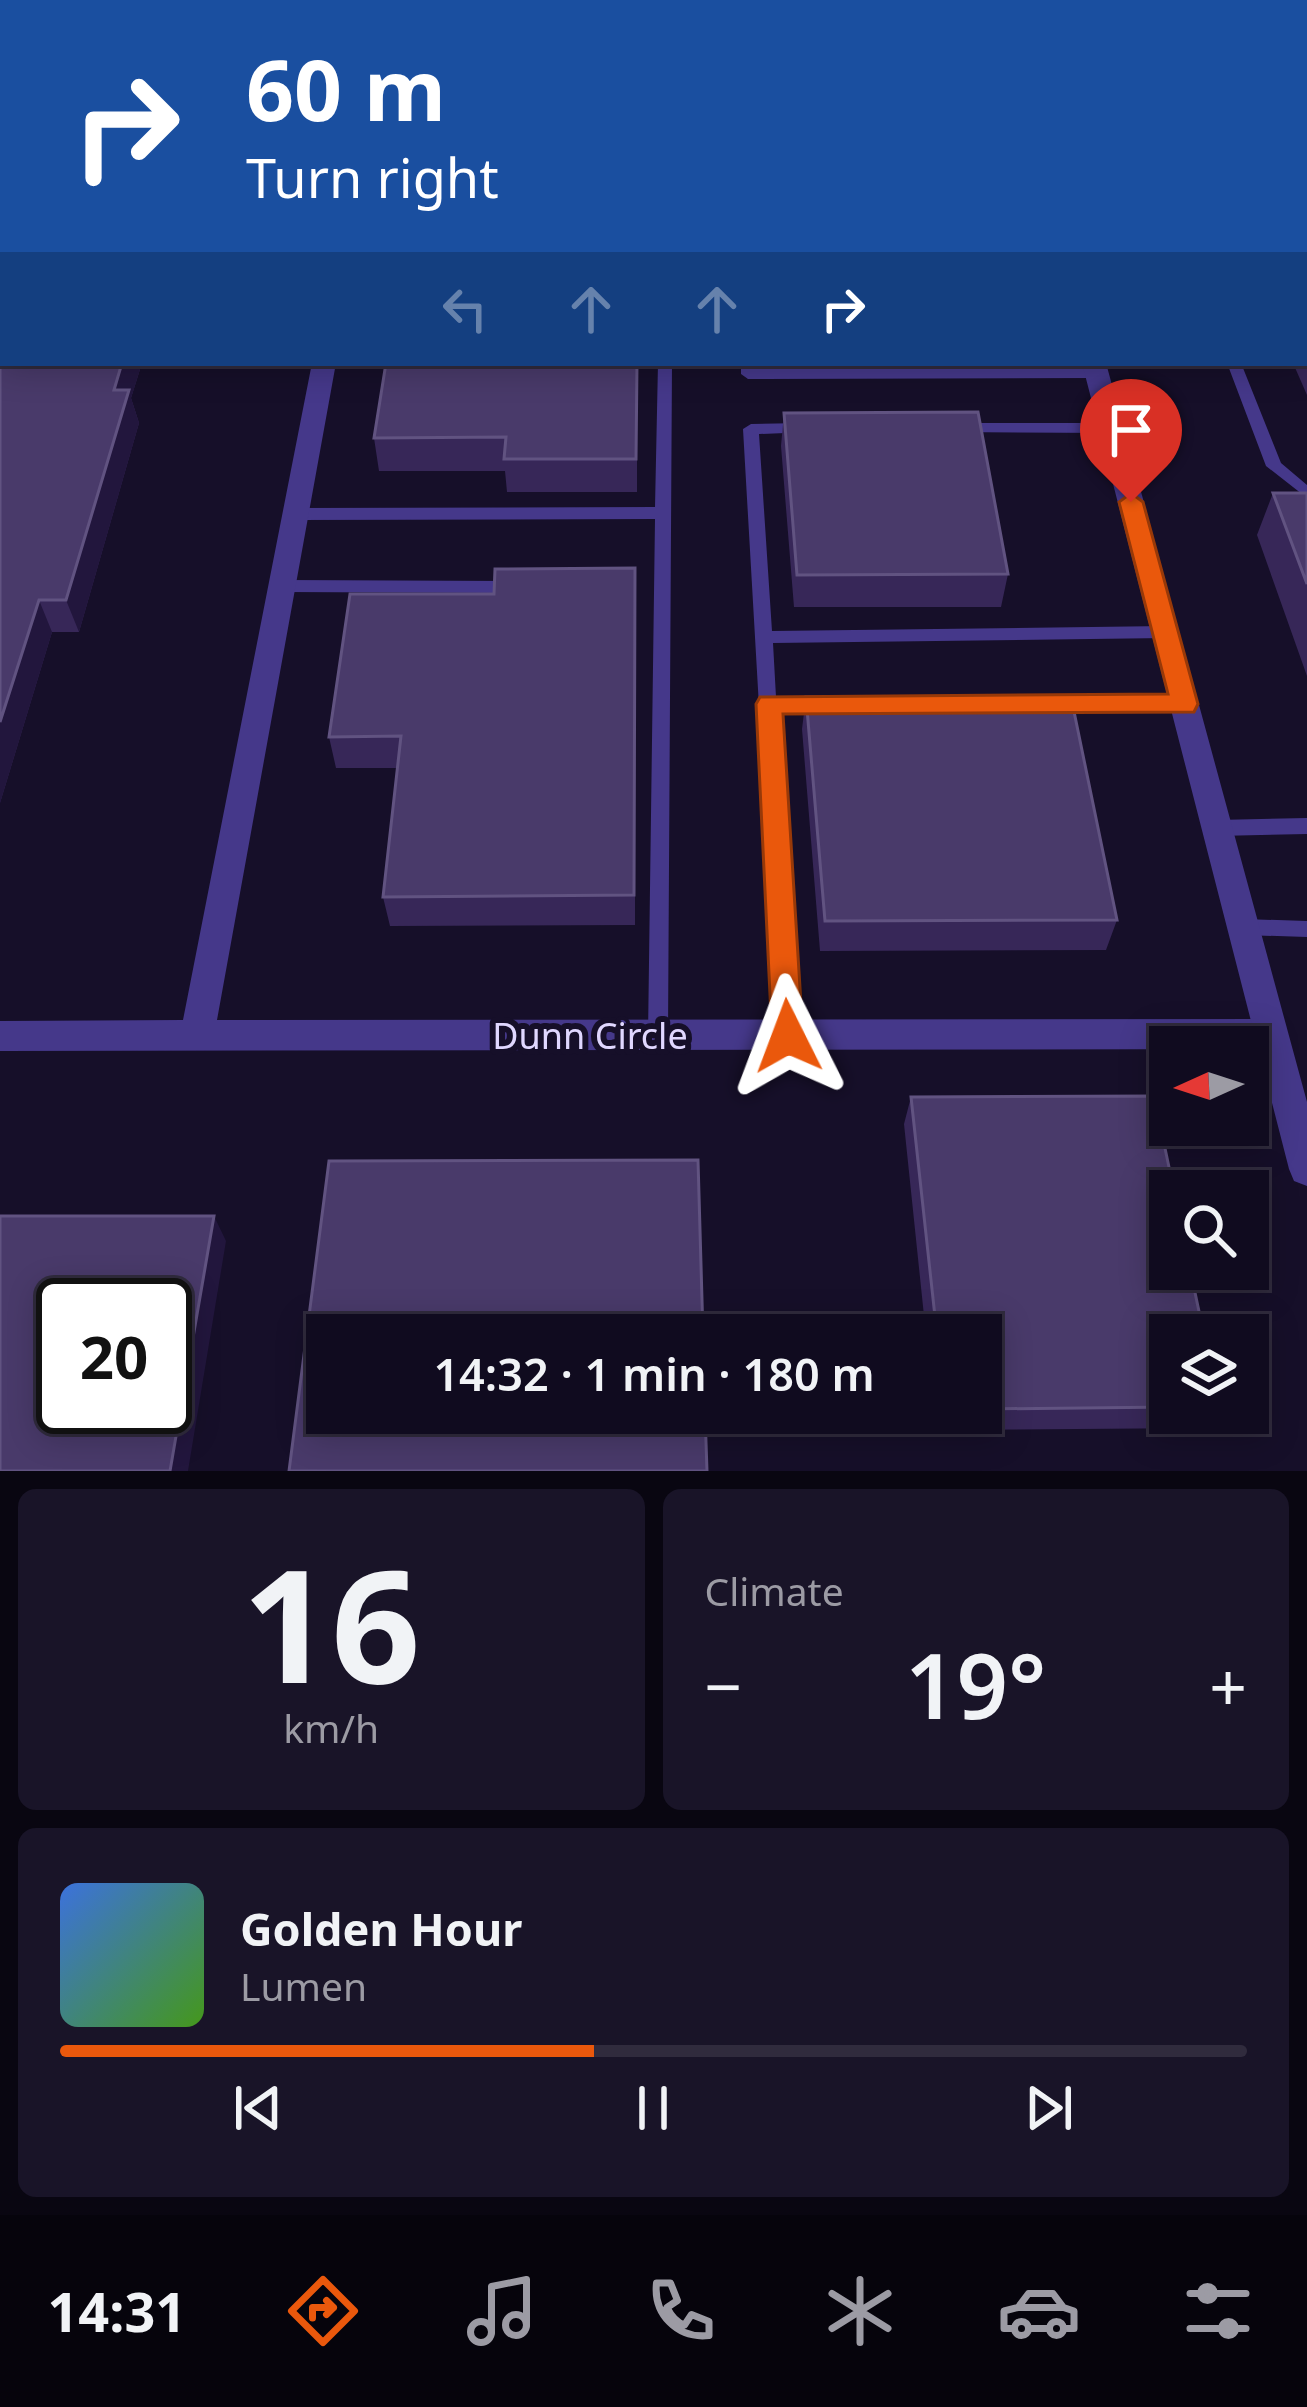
<!DOCTYPE html>
<html lang="en">
<head>
<meta charset="utf-8">
<style>
  :root { --surface:#100b1f; --page:#191428; --text:#f1f3f6; --muted:#9c9ba4; --line:#302b3d; --accent:#ea580c }
  body { margin:0; font-family:"Noto Sans",sans-serif; background:var(--page); color:var(--text); height:100vh; display:flex; flex-direction:column; font-size:45px; white-space:nowrap }
  * { box-sizing:border-box; margin:0 }
  p { font-size:39px; color:var(--muted) }
  .icon { flex:none; width:66px; height:66px; fill:none; stroke:currentColor; stroke-width:2; stroke-linecap:round; stroke-linejoin:round }
  .map { position:relative; height:1471px; overflow:hidden }
  .details { display:flex; flex-direction:column; gap:18px; padding:18px; background:#090611; flex:1 }
  .details>* { flex:none }
  .hud { position:absolute; left:0px; top:0px; width:1308px; height:366px; box-shadow:0 6px 30px #0003,0 0 0 3px var(--line); background:#1a4fa0; color:#fff; overflow:hidden }
  .needle { width:78px; rotate:267deg }
  .controls { position:absolute; left:1149px; top:1026px; display:grid; gap:24px }
  .controls a { display:grid; place-items:center; width:120px; height:120px; border-radius:0px; background:var(--surface); box-shadow:0 6px 30px #0003,0 0 0 3px var(--line); font-size:60px }
  .speed { position:absolute; left:36px; top:1278px; display:flex; gap:24px; font-size:60px; font-weight:700; text-align:center }
  .speed>* { display:grid; place-content:center; width:156px; height:156px; border-radius:50%; background:var(--surface); box-shadow:0 6px 30px #0003,0 0 0 3px var(--line); line-height:1 }
  .speed .limit { border:6px solid #111; border-radius:18px; background:#fff; color:#111 }
  .pin { position:absolute; display:grid; place-items:center; width:102px; height:102px; color:#fff; margin:-123px -51px; border-radius:50% 50% 50% 0; rotate:-45deg; box-shadow:0 0 12px #0007 }
  .pin .icon { rotate:45deg }
  .me { position:absolute; width:132px; margin:-66px; rotate:357deg; stroke-linejoin:round; filter:drop-shadow(0 0 9px #0008) }
  .turn { display:flex; align-items:center; gap:42px; height:252px; padding:0 48px; font-size:54px }
  .turn .icon { width:156px; height:156px; stroke-width:2.5 }
  .turn b { display:block; font-size:84px; line-height:102px }
  .lanes { display:flex; align-items:center; height:114px; padding:0 48px; background:#0003; justify-content:center; gap:60px; direction:ltr }
  .lanes .off { opacity:.35 }
  .big { font-size:90px; font-weight:600; line-height:1.1 }
  .details .widget { flex:1; display:flex; flex-direction:column; justify-content:center; gap:18px; min-width:0; padding:0 42px; border-radius:18px; background:var(--page) }
  .details .dial { align-items:center; gap:0 }
  .dial b { font-size:156px; line-height:1 }
  .song { display:flex; align-items:center; gap:36px }
  .cover { width:144px; height:144px; border-radius:18px; background:linear-gradient(135deg,hsl(220 70% 55%),hsl(100 70% 35%)) }
  .played { height:12px; border-radius:6px; background:linear-gradient(90deg,var(--accent) 45%,var(--line) 45%) }
  .keys { display:flex; justify-content:space-around; direction:ltr }
  .heat { display:flex; justify-content:space-between; align-items:center; font-size:66px; direction:ltr }
  .details .tiles { flex:1; display:grid; gap:18px; grid-template-columns:1fr 1fr }
  .widget:last-child { grid-column:span 2 }
  .trip { position:absolute; left:306px; top:1314px; width:696px; height:120px; border-radius:0px; background:var(--surface); box-shadow:0 6px 30px #0003,0 0 0 3px var(--line); font-weight:600; line-height:120px; text-align:center }
  .tab-bar { display:flex; height:192px; justify-content:space-around; align-items:center; background:#06040c; color:var(--muted) }
  .tab-bar .icon { width:84px; height:84px }
  .tab-bar .on { color:var(--accent) }
  .tab-bar b { font-size:54px; color:var(--text) }
  .map>svg:first-child { display:block }
  .lines { fill:none; stroke-linecap:round; stroke-linejoin:round }
  .service { fill:#45388a; fill-rule:evenodd }
  .minor { fill:#45388a; fill-rule:evenodd }
  .tertiary { fill:#45388a; fill-rule:evenodd }
  .rail-casing { stroke:#03caff; stroke-width:9 }
  .rail { stroke:#160f29; stroke-width:6; stroke-dasharray:20; stroke-linecap:butt }
  .wall { fill:#372758 }
  .shaded-wall { fill:#22163d }
  .building { fill:#493a6a; stroke:#615381; stroke-width:3; fill-rule:evenodd }
  .route { fill:#ea580c; stroke:#983908; stroke-width:3 }
  .labels { text-anchor:middle; stroke-width:12; stroke-linejoin:round; paint-order:stroke }
  .street-label { font-size:36px; fill:#e0d7ff; stroke:#160f29 }
</style>
</head>
<body>
<div class="map">
<svg width="1307" height="1471" viewBox="0 0 1307 1471">
  <rect width="100%" height="100%" fill="#160f29"/>
  <g class="lines">
    <path class="service" d="M498 0H510L509 3H497Z
      M876 0H888L889 3H877Z
      M1248 0H1307V4L1244 3Z
      M1305 240H1307V248H1305Z
      M658 363H672L668 1036 665 1042 658 1045 651 1042 648 1036 655 519 296 520 288 514 296 508 655 507Z
      M741 363H755V369L1097 368 1104 373 1097 378 748 379 741 374Z
      M1227 363H1241L1281 463 1307 485V498L1266 466Z
      M804 423 812 428 809 432 759 434 772 631 1166 626 1175 632 1166 638 773 643 776 697H825L834 704 825 711H777L798 1036 795 1042 788 1045 781 1042 778 1036 743 429 751 424Z
      M957 423H1112L1120 428 1112 433 952 432 949 428Z
      M282 580 514 581 522 587 514 593 282 592 274 586Z
      M1050 697H1184L1193 704 1184 711H1050L1041 704Z
      M1307 818V834L1217 836 1210 833 1208 828 1210 823 1217 820Z
      M1243 919 1307 921V937L1243 935 1236 933 1233 927 1236 921Z"/>
    <path class="minor" d="M1305 158H1307V172H1305Z
      M312 363H336L217 1020 1271 1019 1283 1023 1288 1034 1283 1045 1271 1049 0 1051V1021L183 1020Z"/>
    <path class="tertiary" d="M970 0H990L991 3H971Z
      M1082 363H1106L1307 1102V1186L1294 1181 1289 1169Z"/>
    <defs>
      <path id="rail" d="M0 19 3 14"/>
    </defs>
    <use href="#rail" class="rail-casing"/>
    <use href="#rail" class="rail"/>
  </g>
  <path class="wall" d="M1305 3H1307V114H1305Z
    M1305 310H1307V395L1293 363H1305Z
    M3 363H142L131 398 139 423 79 632H52L0 803Z
    M637 363V492H507L505 471H379L374 438Z
    M784 413 1008 574 1001 607H794L781 446Z
    M1273 493H1307V676L1257 535Z
    M635 568V925L390 926 383 897 398 768H336L329 737 494 594Z
    M806 697 1117 920 1106 950 820 951 802 729Z
    M911 1097 1170 1335V1413H1214L1202 1428 936 1430 935 1413H981V1335H926L904 1124Z
    M816 1413H918L919 1422 916 1429 817 1430Z"/>
  <path class="shaded-wall" d="M122 363H142L131 398 139 423 79 632 66 600 114 390Z
    M39 600 52 632 0 803V722Z
    M214 1216 226 1241 188 1471H170Z"/>
  <path class="building" d="M134 0H407L406 3H132Z
    M573 0H818L819 3H572Z
    M1305 3H1307V72H1305Z
    M0 220H3V363H122L114 390H129L66 600H39L0 722Z
    M386 363H637L636 459H504L506 437 374 438Z
    M978 412 1008 574 797 575 784 413Z
    M1273 493H1307V584Z
    M635 568 634 895 383 897 401 736 329 737 350 594H494L495 569Z
    M806 697H1071L1117 920 825 921Z
    M1154 1096 1174 1191H1170V1269H1190L1204 1335H1170V1407L981 1409V1335H937L911 1097Z
    M698 1160 703 1335H327V1413H705L707 1471H289L329 1161Z
    M0 1216H214L170 1471H0ZM63 1305H165V1407H63Z
    M818 1413H918L919 1422 819 1423Z"/>
  <path class="route" d="M1131 493 1143 502 1198 704 1194 712 783 714 803 1036 799 1045 788 1050 777 1045 772 1036 756 704 760 697 1168 694 1119 502Z"/>
  <g class="labels">
    <g class="street-label">
      <text x="590" y="1049">Dunn Circle</text>
    </g>
  </g>
</svg>
<div class="controls">
<a><svg class="needle" viewBox="-14 -14 28 28"><path d="M0-13l5 13h-10z" fill="#e53935"/><path d="M0 13l5-13h-10z" fill="#9c9ba4"/></svg></a>
<a><svg class="icon" aria-label="search" viewBox="0 0 24 24"><circle cx="10" cy="10" r="6"/><path d="M15 15l6 6"/></svg></a>
<a><svg class="icon" aria-label="layers" viewBox="0 0 24 24"><path d="M12 4l9 5-9 5-9-5zM3 14l9 5 9-5"/></svg></a>
</div>
<div class="speed"><div class="limit">20</div></div>
<div class="pin" style="left:1131px;top:502px;background:#d93025"><svg class="icon" aria-label="arrive" viewBox="0 0 24 24"><path d="M6 21V4h12l-3 4 3 4H6"/></svg></div>
<svg class="me" style="left:788px;top:1036px" viewBox="-20 -20 40 40"><path d="M0-17L14 15 0 8-14 15z" fill="#ea580c" stroke="#fff" stroke-width="4"/></svg>
<div class="trip">14:32 · 1 min · 180 m</div>
<div class="hud">
<div class="turn"><svg class="icon" aria-label="right" viewBox="0 0 24 24"><path d="M7 20v-9h11M14 6l5 5-5 5"/></svg><div><b>60 m</b>Turn right</div></div>
<div class="lanes"><svg class="icon off" aria-label="left" viewBox="0 0 24 24"><path d="M17 20v-9H6M10 6l-5 5 5 5"/></svg><svg class="icon off" aria-label="ahead" viewBox="0 0 24 24"><path d="M12 20V5M6 11l6-6 6 6"/></svg><svg class="icon off" aria-label="ahead" viewBox="0 0 24 24"><path d="M12 20V5M6 11l6-6 6 6"/></svg><svg class="icon" aria-label="right" viewBox="0 0 24 24"><path d="M7 20v-9h11M14 6l5 5-5 5"/></svg></div>
</div>
</div>
<section class="details">
<div class="tiles">
<div class="widget dial"><b>16</b><p>km/h</p></div>
<div class="widget"><p>Climate</p>
<div class="heat"><a>−</a><b class="big">19°</b><a>+</a></div>
</div>
<div class="widget">
<div class="song"><i class="cover"></i><div><b>Golden Hour</b><p>Lumen</p></div></div>
<div class="played"></div>
<div class="keys"><svg class="icon" aria-label="previous" viewBox="0 0 24 24"><path d="M18 5L8 12l10 7zM5 5v14"/></svg><svg class="icon" aria-label="pause" viewBox="0 0 24 24"><path d="M8 5v14M16 5v14"/></svg><svg class="icon" aria-label="next" viewBox="0 0 24 24"><path d="M6 5l10 7-10 7zM19 5v14"/></svg></div>
</div>
</div>
</section>
<nav class="tab-bar">
<b>14:31</b>
<svg class="icon on" aria-label="directions" viewBox="0 0 24 24"><path d="M12 3l9 9-9 9-9-9zM9 14v-3h6M13 9l2 2-2 2"/></svg>
<svg class="icon" aria-label="music" viewBox="0 0 24 24"><path d="M9 18V5l10-2v13"/><circle cx="6" cy="18" r="3"/><circle cx="16" cy="16" r="3"/></svg>
<svg class="icon" aria-label="phone" viewBox="0 0 24 24"><path d="M5 4h4l2 5-3 2q2 4 5 5l2-3 5 2v4C11 20 4 13 5 4z"/></svg>
<svg class="icon" aria-label="climate" viewBox="0 0 24 24"><path d="M12 3v18M4 7l16 10M4 17L20 7"/></svg>
<svg class="icon" aria-label="car" viewBox="0 0 24 24"><path d="M5 17H2v-5l4-1 3-4h7l3 4 3 1v5h-3M9 17h6M6 11h13"/><circle cx="7" cy="17" r="2"/><circle cx="17" cy="17" r="2"/></svg>
<svg class="icon" aria-label="filters" viewBox="0 0 24 24"><path d="M4 7h16M4 17h16"/><circle cx="9" cy="7" r="2"/><circle cx="15" cy="17" r="2"/></svg>
</nav>
</body>
</html>
